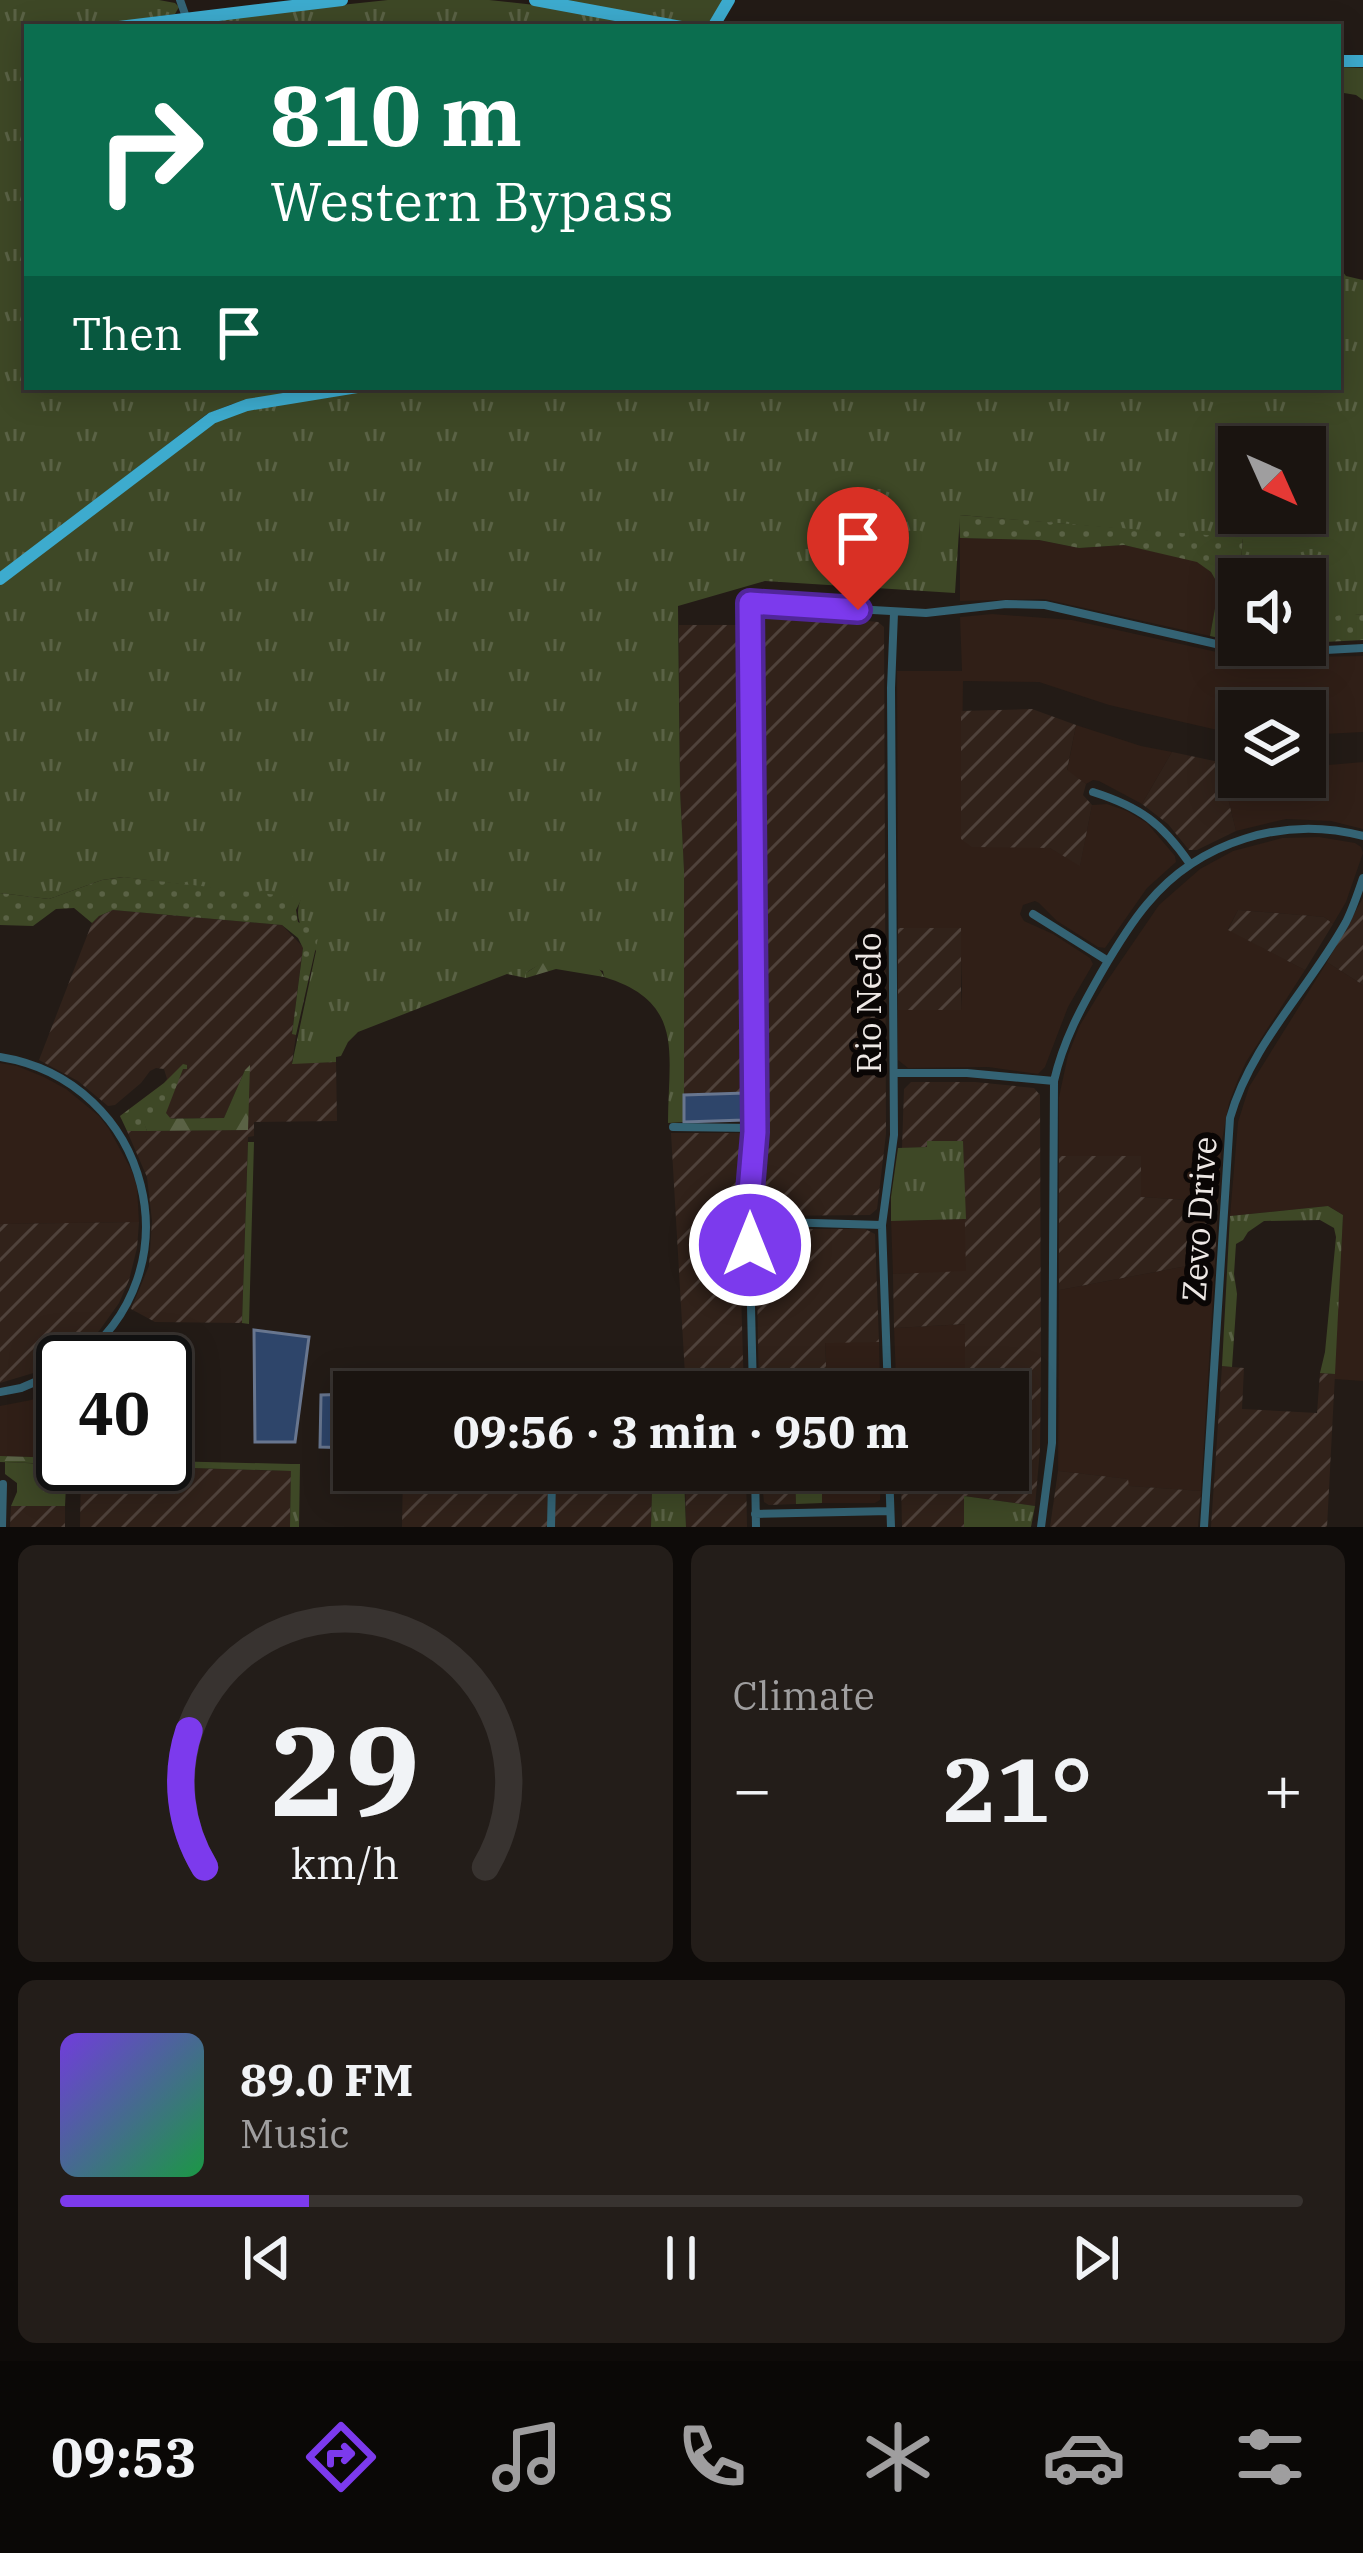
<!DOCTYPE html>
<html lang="en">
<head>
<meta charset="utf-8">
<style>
  :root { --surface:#1a1410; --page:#231d19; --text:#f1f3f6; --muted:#9f9e9f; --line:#383330; --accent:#7c3aed }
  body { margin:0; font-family:"IBM Plex Serif",serif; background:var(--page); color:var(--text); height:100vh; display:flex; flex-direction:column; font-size:45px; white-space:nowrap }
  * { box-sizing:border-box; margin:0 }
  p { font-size:39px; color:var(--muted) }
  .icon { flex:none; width:66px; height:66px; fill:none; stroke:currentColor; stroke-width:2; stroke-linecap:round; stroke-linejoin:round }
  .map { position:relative; height:1527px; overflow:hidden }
  .sheet { display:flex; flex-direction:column; gap:18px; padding:18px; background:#0e0b09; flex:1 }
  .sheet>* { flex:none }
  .hud { position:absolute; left:24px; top:24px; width:1317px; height:366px; border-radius:0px; box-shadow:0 6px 30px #0003,0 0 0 3px var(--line); background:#0b6e4f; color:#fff; overflow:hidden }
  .needle { width:78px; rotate:135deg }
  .controls { position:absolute; left:1218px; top:426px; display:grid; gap:24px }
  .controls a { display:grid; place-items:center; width:108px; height:108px; border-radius:0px; background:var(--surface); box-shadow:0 6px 30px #0003,0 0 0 3px var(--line); font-size:60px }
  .speed { position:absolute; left:36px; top:1335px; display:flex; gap:24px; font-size:60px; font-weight:700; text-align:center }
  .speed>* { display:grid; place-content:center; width:156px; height:156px; border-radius:50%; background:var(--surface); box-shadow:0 6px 30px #0003,0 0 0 3px var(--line); line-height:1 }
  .speed .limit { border:6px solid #111; border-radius:18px; background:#fff; color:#111 }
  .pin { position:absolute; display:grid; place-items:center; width:102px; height:102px; color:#fff; margin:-123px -51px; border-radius:50% 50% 50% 0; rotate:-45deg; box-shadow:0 0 12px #0007 }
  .pin .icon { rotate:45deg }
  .me { position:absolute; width:132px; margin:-66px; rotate:0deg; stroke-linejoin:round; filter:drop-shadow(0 0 9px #0008) }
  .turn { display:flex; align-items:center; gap:42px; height:252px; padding:0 48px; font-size:54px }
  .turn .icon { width:156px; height:156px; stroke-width:2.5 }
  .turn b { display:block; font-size:84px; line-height:102px }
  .then { display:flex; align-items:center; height:114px; padding:0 48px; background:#0003; gap:24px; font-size:45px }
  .big { font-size:90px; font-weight:800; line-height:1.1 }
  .sheet .tile { flex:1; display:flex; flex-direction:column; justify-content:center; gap:18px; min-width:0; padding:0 42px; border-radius:18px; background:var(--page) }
  .sheet .dial { align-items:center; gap:0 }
  .dial svg { height:312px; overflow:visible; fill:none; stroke:var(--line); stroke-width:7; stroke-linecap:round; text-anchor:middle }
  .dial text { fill:var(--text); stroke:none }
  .song { display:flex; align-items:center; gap:36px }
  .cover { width:144px; height:144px; border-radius:18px; background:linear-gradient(135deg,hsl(260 70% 55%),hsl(140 70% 35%)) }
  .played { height:12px; border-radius:6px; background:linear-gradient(90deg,var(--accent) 20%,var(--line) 20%) }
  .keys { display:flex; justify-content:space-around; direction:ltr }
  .heat { display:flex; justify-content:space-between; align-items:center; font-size:66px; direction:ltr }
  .sheet .tiles { flex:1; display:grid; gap:18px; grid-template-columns:1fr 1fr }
  .tile:last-child { grid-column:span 2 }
  .trip { position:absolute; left:333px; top:1371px; width:696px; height:120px; border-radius:0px; background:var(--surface); box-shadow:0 6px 30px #0003,0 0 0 3px var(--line); font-weight:800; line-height:120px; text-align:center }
  .menu { display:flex; height:192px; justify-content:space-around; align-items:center; background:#0a0806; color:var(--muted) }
  .menu .icon { width:84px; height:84px }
  .menu .current { color:var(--accent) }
  .menu b { font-size:54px; color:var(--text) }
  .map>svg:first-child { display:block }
  .commercial { fill:#301f17 }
  .industrial { fill:url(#industrial-furrows) }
  .grass { fill:url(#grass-tufts); fill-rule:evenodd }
  .forest { fill:url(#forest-firs) }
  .park { fill:url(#park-dots) }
  .water { fill:#2e456a; stroke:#68768f; stroke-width:3 }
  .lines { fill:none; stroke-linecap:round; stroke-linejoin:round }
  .minor { stroke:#346374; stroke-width:8 }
  .major { stroke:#3dabce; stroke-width:12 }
  .route-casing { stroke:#51269a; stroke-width:30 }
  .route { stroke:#7c3aed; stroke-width:21 }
  .labels { text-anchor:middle; stroke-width:12; stroke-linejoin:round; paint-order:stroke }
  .street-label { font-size:33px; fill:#eee8e5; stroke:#0a0605 }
</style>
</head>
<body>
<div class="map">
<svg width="1363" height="1527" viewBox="0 0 1363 1527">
  <defs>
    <pattern id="industrial-furrows" width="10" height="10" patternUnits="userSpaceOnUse" patternTransform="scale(3)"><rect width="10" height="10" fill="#31221a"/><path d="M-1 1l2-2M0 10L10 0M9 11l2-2" fill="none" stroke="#4f423b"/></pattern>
    <pattern id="grass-tufts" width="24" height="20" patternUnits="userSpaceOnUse" patternTransform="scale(3)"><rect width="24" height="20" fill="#3e4826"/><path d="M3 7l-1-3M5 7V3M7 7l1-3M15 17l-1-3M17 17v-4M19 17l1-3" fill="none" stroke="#5a6245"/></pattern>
    <pattern id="forest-firs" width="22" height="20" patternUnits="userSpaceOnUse" patternTransform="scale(3)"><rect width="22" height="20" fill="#3e4826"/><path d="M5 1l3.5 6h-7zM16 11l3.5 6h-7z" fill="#5a6245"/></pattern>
    <pattern id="park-dots" width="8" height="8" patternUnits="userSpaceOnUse" patternTransform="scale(3)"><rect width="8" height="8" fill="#3e4826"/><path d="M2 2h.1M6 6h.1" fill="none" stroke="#5a6245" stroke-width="1.8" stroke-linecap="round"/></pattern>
  </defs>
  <rect width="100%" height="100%" fill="#231b16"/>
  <path class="commercial" d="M960 538 1039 540 1079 548 1124 545 1197 561 1211 572 1219 586 1210 636 1044 599 960 601Z
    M992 614 1072 620 1244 658 1363 656V732L1305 735V711H1239V735L1109 705 1039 682 963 681 961 839 1050 848 1080 865 1092 805 1107 804 1127 811 1147 823 1175 856 1176 862 1147 888 1105 948 1098 947 1057 921 1039 903 1035 901 1023 905 1020 914 1024 921 1053 934 1090 958 1093 964 1068 1007 1045 1067 1038 1074 988 1067 908 1068 898 1060V1010H961L962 988 960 928H898L897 671H962L960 617Z
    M1076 725 1141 746 1172 752 1142 804 1099 781 1093 780 1086 784 1067 771Z
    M1219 762 1239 769V777H1305V767L1363 762V829L1331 821 1286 819 1236 831Z
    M1319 837 1355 843 1361 847 1363 853 1346 902 1333 924 1324 917 1238 910 1228 929 1305 970 1246 1062 1237 1082 1229 1103 1222 1140 1218 1202 1141 1197V1156H1059V1097L1068 1055 1080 1025 1105 984 1159 905 1200 869 1233 851 1282 838Z
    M1327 962 1363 985V1381L1334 1379 1343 1215 1328 1206 1230 1216 1238 1122 1249 1087Z
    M0 1063 17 1066 44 1077 66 1089 99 1116 109 1129 132 1171 137 1187 139 1222 0 1224Z
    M966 1219V1272L893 1274 891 1221Z
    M1197 1264 1215 1265 1201 1491 1128 1486 1127 1479 1058 1471 1059 1290Z
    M966 1324V1379L896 1380 894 1328Z
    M825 1342H879L880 1384 827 1385Z
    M63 1387V1458L0 1456V1406L31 1400Z
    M822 1470H882L880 1500 875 1503H822Z"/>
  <path class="industrial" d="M763 611 878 622 884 627 886 1134 877 1209 870 1215 762 1216 755 1208 760 1158 759 1118 765 1117 758 615Z
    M679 625H739L745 1093 684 1095V870L680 790Z
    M1032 709 1076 725 1067 770 1086 784 1083 795 1092 805 1080 866 1050 848 972 847 961 839V711Z
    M1172 752 1219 762 1236 831 1197 850H1189L1168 824 1142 804Z
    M1363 898V985L1327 962Z
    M113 910 282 925 303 947 292 1033 296 1035 292 1063 336 1062 337 1121 254 1122V1136L248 1137 242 1323 155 1322 131 1309 149 1266 152 1221 147 1177 127 1131 247 1130 245 1070 224 1118 121 1119 120 1116 164 1083 167 1079 164 1069 156 1068 150 1071 141 1083 115 1105 108 1106 78 1081 39 1060 92 923 99 916Z
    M1238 910 1324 917 1333 924 1305 970 1228 930Z
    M898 928H961V1010H898Z
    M911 1082H975L1034 1088 1040 1095 1041 1364 1040 1449 1035 1506 965 1496 964 1527H902L901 1478 898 1477 897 1470H1008V1392H896V1380L965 1379V1324L894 1328 893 1274 966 1271 963 1141 927 1142V1147L902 1148 904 1089Z
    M671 1133H745L738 1193 744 1392H686Z
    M1059 1156H1141V1197L1218 1202 1215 1265 1197 1264 1059 1290Z
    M139 1222 137 1248 129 1280 119 1303 99 1331 78 1350 50 1368 0 1383V1224Z
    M767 1229H865L875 1234 879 1342 825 1343 827 1385 880 1384V1392H759L756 1237Z
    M1222 1366 1244 1368 1242 1409 1317 1413 1320 1373 1335 1374 1327 1527H1211Z
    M81 1465 291 1471 290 1527H80Z
    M685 1470H746L747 1527H686Z
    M761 1470H795L796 1504 769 1505 764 1502Z
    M403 1471 666 1476V1492L652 1493 651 1527H402Z
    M1058 1471 1128 1479 1129 1486 1201 1491 1198 1527H1050Z
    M11 1506H65V1527H10Z"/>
  <path class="grass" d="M0 0H159L175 3 179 7 175 14 119 22 108 27H27V387H342L232 404 207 414 0 573Z
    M388 0H489L553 7 656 27H134Z
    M556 0H726L712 20 701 26Z
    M1338 67 1363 68V100L1356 95 1338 92Z
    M1338 259 1339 267 1346 276 1363 280V615C1331 611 1331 626 1305 632V579H1247L1248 575 1241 561 1243 539 960 515 955 593 765 581 678 606 680 790 684 870V1122L668 1123C668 1054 686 1002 604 977L603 971C570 959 557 951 526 973V978L507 974 358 1032 348 1042 341 1056 336 1057V1062L292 1064 316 951C305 933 292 920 301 899L123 877 102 880 49 899 0 893V585L212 422 239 412 355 392 370 387H1338ZM1239 447H1305V513H1239Z
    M927 1141H963L966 1219 891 1221V1197L898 1148 927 1147Z
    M248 1142H254L249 1324 242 1323Z
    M1328 1206 1343 1215 1335 1374 1320 1373 1325 1352 1336 1237 1334 1228 1320 1220 1264 1221 1248 1232 1243 1240 1236 1244 1234 1274 1237 1294 1232 1367 1222 1366 1230 1216Z
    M5 1462 67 1465 65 1506H11L17 1492V1483L5 1474Z
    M291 1464H300L299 1527H290Z
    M795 1470H822V1503L796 1504Z
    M666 1476 684 1477 686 1527H651L652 1492H666Z
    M964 1496 1035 1506 1031 1527H964Z"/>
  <path class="forest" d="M553 958C571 957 598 959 604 977L556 969 526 978V973L541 963Z
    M250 1065 248 1130 147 1131 142 1119 224 1118 245 1070Z
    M0 1456 63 1458V1464H165V1461L291 1464V1471L0 1462Z"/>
  <path class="park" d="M959 515 1243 538 1241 561C1246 566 1250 571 1247 579H1239V592L1221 617V623L1239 636V642L1210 636 1219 586 1211 572 1197 562 1124 545 1079 548 1039 540 960 538Z
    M1347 613 1363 615V640L1305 643V632C1320 629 1331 615 1347 613Z
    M124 877 302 898 296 910 298 922 313 929 318 938 296 1035 292 1034 303 948 298 938 282 925 113 910 99 916 92 923 74 908 56 909 33 926 0 925V893L49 899 102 880Z
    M183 1064 187 1065V1069H183L166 1113 171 1119H143L147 1131H127L120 1116 164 1083Z"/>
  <path class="water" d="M745 1093 744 1120 684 1122V1095Z
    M254 1330 309 1337 295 1442H255Z
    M354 1394V1448L320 1447 321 1395Z"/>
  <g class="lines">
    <path class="minor" d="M180 0 186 17
      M1093 792C1140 807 1162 823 1190 864
      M1033 914 1108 961
      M0 1057C150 1081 200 1272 75 1362
      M894 1073H967L1054 1081
      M673 1127 755 1128
      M749 1221 882 1225
      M0 1392 21 1388 63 1370
      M753 1392 749 1221 755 1132 750 603 926 613 1006 604 1045 605 1238 649 1289 652 1363 648
      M888 1392 882 1225 894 1135 891 688 894 613
      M755 1470 756 1527
      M889 1470 891 1527
      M755 1514 890 1511
      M2 1527 3 1484
      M551 1527 552 1480
      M1041 1527 1052 1443 1054 1081C1063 1041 1081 1008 1101 973 1115 949 1130 924 1147 904 1199 841 1285 815 1363 836
      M1204 1527 1230 1118C1251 1044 1309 989 1346 922 1353 908 1358 893 1363 878"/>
    <path class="major" d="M535 0 681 27
      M119 27 342 0
      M713 27 729 0
      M1338 61H1363
      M0 579 212 418 247 405 357 387"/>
  </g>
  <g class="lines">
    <defs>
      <path id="route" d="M750 1245V1191L755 1132 750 603 858 610"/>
    </defs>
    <use href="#route" class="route-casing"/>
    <use href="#route" class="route"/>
  </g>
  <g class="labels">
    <g class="street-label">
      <text transform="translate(869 1003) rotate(-90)" y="12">Rio Nedo</text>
      <text transform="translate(1199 1219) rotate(-86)" y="12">Zevo Drive</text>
    </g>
  </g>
</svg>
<div class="controls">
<a><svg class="needle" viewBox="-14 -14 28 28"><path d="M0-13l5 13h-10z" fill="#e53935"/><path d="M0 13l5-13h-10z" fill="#9f9e9f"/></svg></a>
<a><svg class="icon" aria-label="sound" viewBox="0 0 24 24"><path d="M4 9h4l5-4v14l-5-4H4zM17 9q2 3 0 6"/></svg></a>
<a><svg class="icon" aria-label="layers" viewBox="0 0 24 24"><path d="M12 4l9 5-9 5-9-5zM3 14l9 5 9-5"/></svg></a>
</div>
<div class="speed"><div class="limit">40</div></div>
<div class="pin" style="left:858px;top:610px;background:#d93025"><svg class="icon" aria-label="arrive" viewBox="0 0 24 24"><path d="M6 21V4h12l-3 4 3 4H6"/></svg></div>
<svg class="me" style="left:750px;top:1245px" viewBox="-20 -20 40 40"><circle r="17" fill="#7c3aed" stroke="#fff" stroke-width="3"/><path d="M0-11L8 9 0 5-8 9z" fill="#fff"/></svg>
<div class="trip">09:56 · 3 min · 950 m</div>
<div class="hud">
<div class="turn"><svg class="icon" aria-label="right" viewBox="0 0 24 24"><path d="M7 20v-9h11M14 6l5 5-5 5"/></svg><div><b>810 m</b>Western Bypass</div></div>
<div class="then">Then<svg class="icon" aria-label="arrive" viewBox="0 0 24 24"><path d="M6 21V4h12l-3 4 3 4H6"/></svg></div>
</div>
</div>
<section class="sheet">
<div class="tiles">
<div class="tile dial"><svg viewBox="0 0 100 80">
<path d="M14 69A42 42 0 1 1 86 69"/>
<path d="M14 69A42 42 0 0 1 10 34" stroke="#7c3aed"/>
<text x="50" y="56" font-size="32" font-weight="700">29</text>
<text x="50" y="72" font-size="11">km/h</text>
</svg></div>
<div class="tile"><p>Climate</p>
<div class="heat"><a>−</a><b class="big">21°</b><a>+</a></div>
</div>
<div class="tile">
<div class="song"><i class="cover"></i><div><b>89.0 FM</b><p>Music</p></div></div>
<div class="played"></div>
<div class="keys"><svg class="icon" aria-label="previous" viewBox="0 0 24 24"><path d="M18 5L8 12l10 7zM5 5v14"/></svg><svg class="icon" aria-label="pause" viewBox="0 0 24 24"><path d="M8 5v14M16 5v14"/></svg><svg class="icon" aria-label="next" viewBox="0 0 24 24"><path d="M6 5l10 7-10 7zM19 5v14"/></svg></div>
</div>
</div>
</section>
<nav class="menu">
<b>09:53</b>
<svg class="icon current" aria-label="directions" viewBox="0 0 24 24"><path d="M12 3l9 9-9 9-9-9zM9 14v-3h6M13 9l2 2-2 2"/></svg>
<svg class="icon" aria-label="music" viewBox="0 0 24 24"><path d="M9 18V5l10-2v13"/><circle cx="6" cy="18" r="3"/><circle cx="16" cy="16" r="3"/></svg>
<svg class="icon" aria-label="phone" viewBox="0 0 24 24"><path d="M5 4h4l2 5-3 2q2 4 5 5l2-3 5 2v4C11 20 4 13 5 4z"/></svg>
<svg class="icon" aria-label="climate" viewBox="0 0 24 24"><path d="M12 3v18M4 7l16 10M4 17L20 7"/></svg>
<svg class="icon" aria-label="car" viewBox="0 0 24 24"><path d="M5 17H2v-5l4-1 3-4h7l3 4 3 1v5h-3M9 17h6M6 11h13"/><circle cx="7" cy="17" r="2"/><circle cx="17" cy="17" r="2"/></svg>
<svg class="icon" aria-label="filters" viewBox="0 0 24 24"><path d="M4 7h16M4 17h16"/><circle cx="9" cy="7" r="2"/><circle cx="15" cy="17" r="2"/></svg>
</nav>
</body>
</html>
